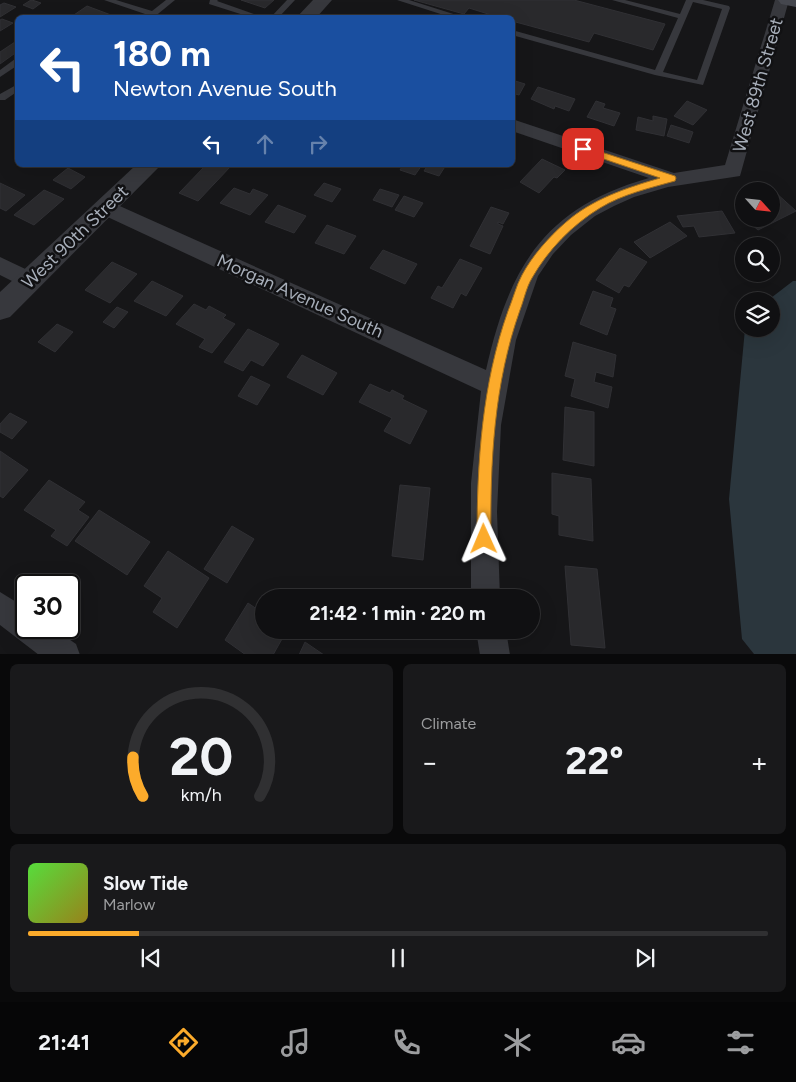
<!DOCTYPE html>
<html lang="en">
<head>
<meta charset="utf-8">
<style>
  :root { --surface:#101012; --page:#19191b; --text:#f1f3f6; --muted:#9c9d9f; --line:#303032; --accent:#fcab2b }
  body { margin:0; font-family:Figtree,sans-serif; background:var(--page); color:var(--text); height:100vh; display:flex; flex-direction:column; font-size:19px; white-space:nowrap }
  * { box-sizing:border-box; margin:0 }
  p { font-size:16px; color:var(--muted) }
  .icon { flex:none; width:28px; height:28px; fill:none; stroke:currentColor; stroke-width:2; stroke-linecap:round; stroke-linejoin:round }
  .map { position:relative; height:654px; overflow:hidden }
  .panel { display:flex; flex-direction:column; gap:10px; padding:10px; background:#09090a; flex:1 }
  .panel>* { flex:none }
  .top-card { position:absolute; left:15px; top:15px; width:500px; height:152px; border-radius:8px; box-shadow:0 5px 20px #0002,0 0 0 1px var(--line); background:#1a4fa0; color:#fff; overflow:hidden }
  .needle { width:32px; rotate:117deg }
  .buttons { position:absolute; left:735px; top:182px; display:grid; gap:10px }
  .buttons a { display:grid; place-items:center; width:45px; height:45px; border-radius:50%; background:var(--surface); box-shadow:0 5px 20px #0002,0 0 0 1px var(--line); font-size:25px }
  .speed { position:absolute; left:15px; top:574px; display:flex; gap:10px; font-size:25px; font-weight:700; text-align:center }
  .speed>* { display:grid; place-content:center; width:65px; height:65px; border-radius:50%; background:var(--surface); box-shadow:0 5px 20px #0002,0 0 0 1px var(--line); line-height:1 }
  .speed .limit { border:2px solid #111; border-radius:8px; background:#fff; color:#111 }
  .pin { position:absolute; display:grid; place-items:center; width:42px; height:42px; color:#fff; margin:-21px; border-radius:10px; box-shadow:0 2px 8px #0006 }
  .me { position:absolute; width:55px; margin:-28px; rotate:359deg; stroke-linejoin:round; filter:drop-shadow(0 0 4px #0008) }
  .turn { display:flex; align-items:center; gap:18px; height:105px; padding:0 15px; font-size:22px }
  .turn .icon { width:65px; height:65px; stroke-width:2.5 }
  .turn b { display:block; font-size:35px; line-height:42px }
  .lanes { display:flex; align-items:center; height:48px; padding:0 15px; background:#0003; justify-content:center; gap:25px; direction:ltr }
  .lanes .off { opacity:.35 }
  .big { font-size:38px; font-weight:700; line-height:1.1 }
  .panel .tile { flex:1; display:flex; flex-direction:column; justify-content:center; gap:8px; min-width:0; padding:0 18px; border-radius:8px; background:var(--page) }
  .panel .dial { align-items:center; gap:0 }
  .dial svg { height:130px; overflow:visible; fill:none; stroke:var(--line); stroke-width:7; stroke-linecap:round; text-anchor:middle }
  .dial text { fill:var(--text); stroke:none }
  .song { display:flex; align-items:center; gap:15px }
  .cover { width:60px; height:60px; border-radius:8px; background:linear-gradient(135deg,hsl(110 70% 55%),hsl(50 70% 35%)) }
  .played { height:5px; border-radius:2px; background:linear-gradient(90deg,var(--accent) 15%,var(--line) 15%) }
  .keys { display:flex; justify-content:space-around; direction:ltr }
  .heat { display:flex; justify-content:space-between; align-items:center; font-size:28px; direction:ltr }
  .panel .tiles { flex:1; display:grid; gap:10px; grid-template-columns:1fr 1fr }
  .tile:last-child { grid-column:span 2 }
  .trip { position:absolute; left:255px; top:589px; width:285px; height:50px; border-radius:25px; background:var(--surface); box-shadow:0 5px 20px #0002,0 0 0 1px var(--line); font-weight:700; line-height:50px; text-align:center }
  .tab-bar { display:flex; height:80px; justify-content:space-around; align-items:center; background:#060607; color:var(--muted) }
  .tab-bar .icon { width:35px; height:35px }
  .tab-bar .on { color:var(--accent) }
  .tab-bar b { font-size:22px; color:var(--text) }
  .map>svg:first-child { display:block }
  .water { fill:#2b363d }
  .building { fill:#29292c; stroke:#303034 }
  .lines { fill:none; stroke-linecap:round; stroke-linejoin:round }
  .service { fill:#37383d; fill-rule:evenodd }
  .minor { fill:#37383d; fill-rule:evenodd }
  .tertiary { fill:#37383d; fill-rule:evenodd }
  .secondary { fill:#45474e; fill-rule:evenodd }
  .route { fill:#fcab2b; stroke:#a46f1c }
  .labels { text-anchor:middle; stroke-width:5; stroke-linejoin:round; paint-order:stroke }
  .street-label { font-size:18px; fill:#a7aeb9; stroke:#111113 }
</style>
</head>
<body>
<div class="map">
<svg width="796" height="655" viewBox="0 0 796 655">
  <rect width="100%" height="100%" fill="#161618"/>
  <path class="water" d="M793 281H796V654H754L742 639 729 499 745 329H771V301H767Z"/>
  <path class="building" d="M31 0H32L41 3 33 9 23 5Z
    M241 0H274L265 8Z
    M414 0H574L665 24 653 50 594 33 589 42 512 21V18H501L469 8 464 14Z
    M4 3 16 7 0 17V5Z
    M87 6 119 18 71 17Z
    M2 19 13 23 0 31V20Z
    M18 40V51L0 64V52Z
    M512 80 525 84 519 95 512 93Z
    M538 87 575 99 569 111 555 106 554 109 531 99Z
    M596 101 605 104 603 108 620 113 614 126 587 117Z
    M687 101 707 110 693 125 674 116Z
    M653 116 667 119 664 136 636 130 638 117 653 121Z
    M671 125 693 132 689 143 667 136Z
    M542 159 565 170 557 178 554 177 539 193 520 182Z
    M206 165 231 166 198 201 179 193Z
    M403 165H422L415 175 400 170Z
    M428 165H446L439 176 424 171Z
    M68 168 85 177 71 189 53 180Z
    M0 183 25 195 6 211 0 208Z
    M324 183 341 189 332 202 314 195Z
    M234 188 250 194 253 189 268 195 250 215 220 203Z
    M380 189 399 195 392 207 373 200Z
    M44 190 64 199 34 225 14 215Z
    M775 192 796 211 758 230 745 219H771V194Z
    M404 196 423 203 414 217 395 210Z
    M278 205 306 216 294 233 265 222Z
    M491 207 509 213 503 224 498 222V224L503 226 490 254 470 246Z
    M722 211 735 233 699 237 694 226 683 227 677 216Z
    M670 222 687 236 650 258 634 242Z
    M327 225 356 236 344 254 315 243Z
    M620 248 647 262 629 287 624 285 619 293 596 280Z
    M383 250 417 264 405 284 370 268Z
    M460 259 482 268 466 296 461 293 453 308 431 298 438 286 442 288Z
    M112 262 137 274 110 303 85 290Z
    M152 281 183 296 166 316 134 301Z
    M593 291 613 298 610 307 616 309 607 335 580 324Z
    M194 304 206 310 209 306 226 315 223 318 235 324 212 353 199 347 205 339 176 324Z
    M117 307 128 312 114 328 103 322Z
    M57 324 73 332 55 352 38 342Z
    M248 329 279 344 263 366 251 360 243 371 224 362Z
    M573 342 616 355 613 377 596 372 594 382 612 387 608 408 571 396 575 379 565 376Z
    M302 355 337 373 323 395 287 377Z
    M251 376 270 385 257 405 238 396Z
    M370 384 390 393 392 390 404 396 402 399 427 411 410 444 384 431 392 418 359 402Z
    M565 407 594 412V466L563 460Z
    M10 413 27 422 12 439 0 432V424Z
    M0 451 28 470 3 498 0 496Z
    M552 473 591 479 593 541 559 535V516L552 514Z
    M49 480 85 502 78 510 89 517 67 546 51 536 56 530 24 510Z
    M400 485 430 488 423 560 392 556Z
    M99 510 150 542 127 575 75 541Z
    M232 526 254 539 227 583 204 569Z
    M168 551 209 578 177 628 153 612 162 598 144 586Z
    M565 566 597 569 605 648 571 645Z
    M248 603 264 614V630H287L273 655H246L225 640Z
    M305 642 324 655H299Z"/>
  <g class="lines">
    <path class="service" d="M104 0H116L152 11 166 0H175L153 18H145L148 15Z
      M210 0H218L217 1 265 18H253L209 4Z
      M287 0H295L278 18H270Z
      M397 0H409L466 18H453Z
      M612 0H625L680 14 686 0H703L729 6 730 8 703 85 655 75 512 35V30L655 70 678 18ZM693 2 722 9 697 80 663 72Z
      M15 59H18V65L0 77V70Z
      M18 84V91L5 100H0V94Z"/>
    <path class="minor" d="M775 0H789L740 176 668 187 634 197 614 206 595 216 571 235 553 254 538 276 516 340 501 425 497 512 500 598H471V483L481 391 99 213 96 208 99 203 106 201 113 203 486 370C509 268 543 208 649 178L512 131V119L674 173 725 165Z
      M0 257 38 275 41 281 38 287 30 290 0 275Z
      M0 592 26 608V628H53L76 644 80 655H39L0 625Z
      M476 630H506L510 655H480Z"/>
    <path class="tertiary" d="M313 0H332L316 18H296Z
      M136 165H161L10 317 0 320V292Z"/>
    <path class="secondary" d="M778 0H796V7L781 4Z"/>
  </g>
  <path class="route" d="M583 146 675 176 676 178 675 181C650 188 623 194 600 208 572 225 548 250 532 278 526 288 524 300 520 310 494 383 490 462 491 539L489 544 484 546 479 544 477 539C477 462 482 384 508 311 513 299 516 286 522 275 532 256 549 237 565 223 592 199 626 188 660 178L580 151 579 149Z"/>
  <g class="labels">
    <g class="street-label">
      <text transform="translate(758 85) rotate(-74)" y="6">West 89th Street</text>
      <text transform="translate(75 237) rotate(-44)" y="6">West 90th Street</text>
      <text transform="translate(300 296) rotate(24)" y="6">Morgan Avenue South</text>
    </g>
  </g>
</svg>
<div class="buttons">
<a><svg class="needle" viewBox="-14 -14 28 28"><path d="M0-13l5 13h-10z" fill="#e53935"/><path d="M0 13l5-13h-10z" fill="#9c9d9f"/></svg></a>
<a><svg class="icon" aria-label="search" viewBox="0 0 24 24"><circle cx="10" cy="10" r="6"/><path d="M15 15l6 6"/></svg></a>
<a><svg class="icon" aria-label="layers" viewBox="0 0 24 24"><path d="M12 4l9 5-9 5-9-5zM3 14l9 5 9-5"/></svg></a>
</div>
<div class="speed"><div class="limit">30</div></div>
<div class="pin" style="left:583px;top:149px;background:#d93025"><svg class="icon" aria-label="arrive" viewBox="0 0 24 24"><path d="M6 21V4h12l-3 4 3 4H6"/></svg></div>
<svg class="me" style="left:484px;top:539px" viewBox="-20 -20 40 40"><path d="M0-17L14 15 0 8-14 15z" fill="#fcab2b" stroke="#fff" stroke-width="4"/></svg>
<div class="trip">21:42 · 1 min · 220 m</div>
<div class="top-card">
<div class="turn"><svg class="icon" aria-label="left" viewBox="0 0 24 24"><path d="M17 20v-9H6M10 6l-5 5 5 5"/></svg><div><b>180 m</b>Newton Avenue South</div></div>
<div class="lanes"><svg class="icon" aria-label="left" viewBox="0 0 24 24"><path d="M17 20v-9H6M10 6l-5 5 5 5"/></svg><svg class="icon off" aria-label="ahead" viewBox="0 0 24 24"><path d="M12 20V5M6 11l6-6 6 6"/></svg><svg class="icon off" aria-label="right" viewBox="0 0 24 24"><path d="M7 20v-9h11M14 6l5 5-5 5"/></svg></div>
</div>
</div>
<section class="panel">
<div class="tiles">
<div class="tile dial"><svg viewBox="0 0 100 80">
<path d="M14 69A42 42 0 1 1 86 69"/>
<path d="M14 69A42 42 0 0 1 8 45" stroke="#fcab2b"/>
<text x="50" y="56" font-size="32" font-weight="700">20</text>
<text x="50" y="72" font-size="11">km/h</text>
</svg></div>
<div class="tile"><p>Climate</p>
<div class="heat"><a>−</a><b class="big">22°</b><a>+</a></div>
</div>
<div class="tile">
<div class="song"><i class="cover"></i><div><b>Slow Tide</b><p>Marlow</p></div></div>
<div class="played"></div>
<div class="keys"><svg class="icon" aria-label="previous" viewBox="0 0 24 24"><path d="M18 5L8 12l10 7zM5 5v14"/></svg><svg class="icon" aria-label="pause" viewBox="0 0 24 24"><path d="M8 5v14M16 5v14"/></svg><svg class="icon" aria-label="next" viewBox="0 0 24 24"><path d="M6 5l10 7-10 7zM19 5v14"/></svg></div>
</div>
</div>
</section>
<nav class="tab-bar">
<b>21:41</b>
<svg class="icon on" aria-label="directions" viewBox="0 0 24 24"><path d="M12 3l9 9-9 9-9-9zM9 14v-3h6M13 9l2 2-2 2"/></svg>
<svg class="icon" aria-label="music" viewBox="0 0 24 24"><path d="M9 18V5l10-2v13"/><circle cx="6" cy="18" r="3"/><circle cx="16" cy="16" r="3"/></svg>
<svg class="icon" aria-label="phone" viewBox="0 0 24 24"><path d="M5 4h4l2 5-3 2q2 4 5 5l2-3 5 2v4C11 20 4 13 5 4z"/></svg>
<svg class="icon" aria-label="climate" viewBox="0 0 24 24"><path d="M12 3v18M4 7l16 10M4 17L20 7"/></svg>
<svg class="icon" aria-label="car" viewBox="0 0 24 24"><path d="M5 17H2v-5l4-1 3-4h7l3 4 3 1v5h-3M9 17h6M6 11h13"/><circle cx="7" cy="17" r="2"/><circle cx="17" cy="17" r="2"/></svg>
<svg class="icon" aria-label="filters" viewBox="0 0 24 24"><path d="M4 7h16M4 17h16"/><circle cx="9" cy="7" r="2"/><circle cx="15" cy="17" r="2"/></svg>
</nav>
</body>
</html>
